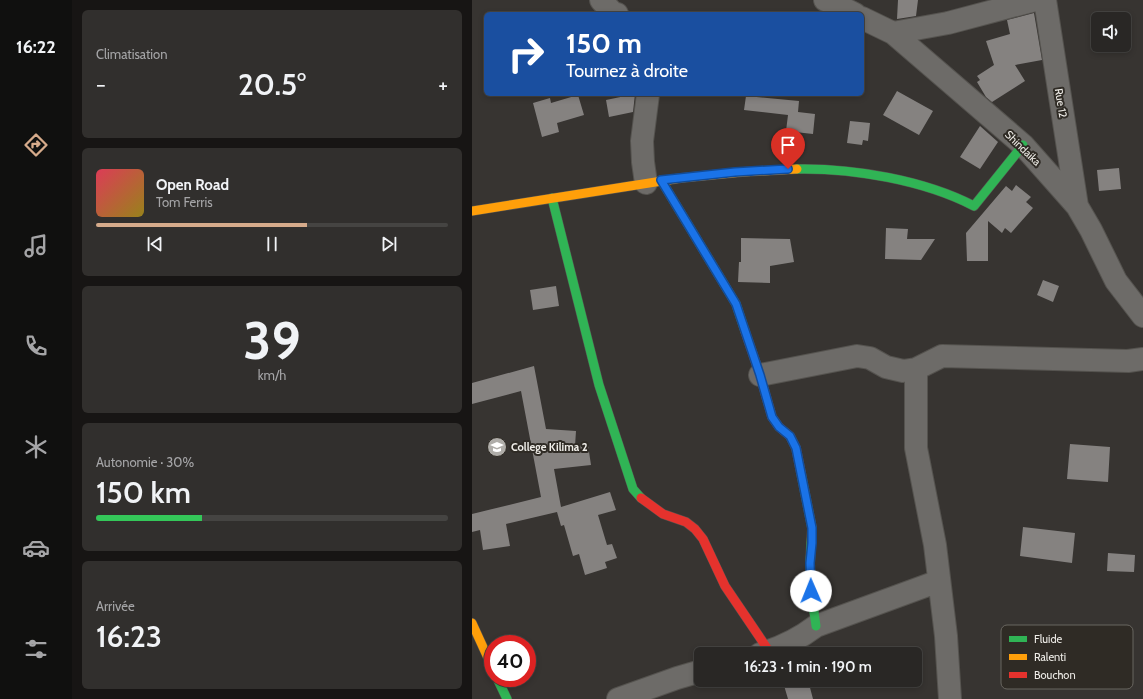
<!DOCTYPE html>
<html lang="fr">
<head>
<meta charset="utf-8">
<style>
  :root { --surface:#292725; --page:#312f2d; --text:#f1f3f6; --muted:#a5a5a7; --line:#454442; --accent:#d6ab8b }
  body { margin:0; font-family:Cabin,sans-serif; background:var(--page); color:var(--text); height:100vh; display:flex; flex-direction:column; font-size:15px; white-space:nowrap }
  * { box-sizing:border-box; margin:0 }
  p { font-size:13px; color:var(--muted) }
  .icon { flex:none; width:22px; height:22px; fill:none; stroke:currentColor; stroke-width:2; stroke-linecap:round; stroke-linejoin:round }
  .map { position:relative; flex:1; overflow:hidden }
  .drawer { display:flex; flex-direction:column; gap:10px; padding:10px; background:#171514; width:400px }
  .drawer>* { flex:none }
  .banner { position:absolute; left:12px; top:12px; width:380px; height:84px; border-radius:6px; box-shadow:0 2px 6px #0003,0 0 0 1px var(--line); background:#1a4fa0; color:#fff; overflow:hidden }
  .buttons { position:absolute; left:619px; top:12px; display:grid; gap:8px }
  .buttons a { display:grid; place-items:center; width:40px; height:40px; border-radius:6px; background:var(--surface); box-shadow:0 2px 6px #0003,0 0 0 1px var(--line); font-size:20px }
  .speed { position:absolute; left:12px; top:635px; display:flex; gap:8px; font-size:20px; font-weight:700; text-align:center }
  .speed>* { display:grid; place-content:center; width:52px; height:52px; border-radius:50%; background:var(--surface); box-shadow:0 2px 6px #0003,0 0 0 1px var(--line); line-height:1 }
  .speed .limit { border:6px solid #d22; background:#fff; color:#111 }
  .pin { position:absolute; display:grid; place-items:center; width:34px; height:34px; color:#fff; margin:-41px -17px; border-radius:50% 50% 50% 0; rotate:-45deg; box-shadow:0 0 4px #0007 }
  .pin .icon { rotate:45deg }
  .me { position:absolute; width:44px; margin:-22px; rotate:359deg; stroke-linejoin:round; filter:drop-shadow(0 0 3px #0008) }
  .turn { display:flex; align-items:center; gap:14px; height:84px; padding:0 16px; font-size:18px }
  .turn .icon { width:52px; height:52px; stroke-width:2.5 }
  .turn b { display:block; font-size:28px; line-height:34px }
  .big { font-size:30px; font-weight:600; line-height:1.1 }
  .drawer .tile { flex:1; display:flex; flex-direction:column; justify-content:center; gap:6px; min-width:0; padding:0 14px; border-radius:6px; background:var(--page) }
  .drawer .dial { align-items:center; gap:0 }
  .dial b { font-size:52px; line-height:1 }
  .song { display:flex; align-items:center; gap:12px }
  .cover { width:48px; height:48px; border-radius:6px; background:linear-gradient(135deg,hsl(350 70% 55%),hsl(50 70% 35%)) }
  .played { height:4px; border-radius:2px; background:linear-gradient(90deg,var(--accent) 60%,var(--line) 60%) }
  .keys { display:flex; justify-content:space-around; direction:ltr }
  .heat { display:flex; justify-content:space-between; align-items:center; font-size:22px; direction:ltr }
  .charge { height:6px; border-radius:3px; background:linear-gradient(90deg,#34c759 30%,var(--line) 0) }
  .trip { position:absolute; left:222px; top:647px; width:228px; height:40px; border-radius:6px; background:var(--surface); box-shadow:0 2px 6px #0003,0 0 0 1px var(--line); font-weight:600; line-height:40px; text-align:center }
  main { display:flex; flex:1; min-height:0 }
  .dock { display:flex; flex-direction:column; width:72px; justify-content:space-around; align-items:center; background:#10100f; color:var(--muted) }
  .dock .icon { width:28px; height:28px }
  .dock .selected { color:var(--accent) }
  .dock b { font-size:18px; color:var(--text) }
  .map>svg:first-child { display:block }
  .building { fill:#858280 }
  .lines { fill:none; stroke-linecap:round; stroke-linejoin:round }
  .street-casing { stroke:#55534f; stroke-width:24 }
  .fast-casing { stroke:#55534f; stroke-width:10 }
  .slow-casing { stroke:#55534f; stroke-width:10 }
  .jam-casing { stroke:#55534f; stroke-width:10 }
  .street { stroke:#6d6b68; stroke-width:22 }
  .fast { stroke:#30b455; stroke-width:9 }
  .slow { stroke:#ff9f0a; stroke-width:9 }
  .jam { stroke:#e5322d; stroke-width:9 }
  .route-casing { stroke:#114b97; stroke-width:10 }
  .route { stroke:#1a73e8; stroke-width:7 }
  .labels { text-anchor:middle; stroke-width:4; stroke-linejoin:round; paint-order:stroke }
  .street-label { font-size:11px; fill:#f0eee9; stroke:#2f2b25 }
  .poi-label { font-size:11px; font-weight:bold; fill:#f0eee9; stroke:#2f2b25; text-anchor:start }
  .key { fill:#2f2b25; stroke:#696660; stroke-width:1 }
  .key-label { font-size:11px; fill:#f0eee9 }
</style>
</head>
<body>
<main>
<nav class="dock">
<b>16:22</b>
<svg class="icon selected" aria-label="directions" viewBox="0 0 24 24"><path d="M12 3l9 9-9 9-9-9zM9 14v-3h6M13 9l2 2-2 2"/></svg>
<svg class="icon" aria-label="music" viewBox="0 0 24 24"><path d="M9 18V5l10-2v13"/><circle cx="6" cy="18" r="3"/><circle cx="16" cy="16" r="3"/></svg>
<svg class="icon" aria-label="phone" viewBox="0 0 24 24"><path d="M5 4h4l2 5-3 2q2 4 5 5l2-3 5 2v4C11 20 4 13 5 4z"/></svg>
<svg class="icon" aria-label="climate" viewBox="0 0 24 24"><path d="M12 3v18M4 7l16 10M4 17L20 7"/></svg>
<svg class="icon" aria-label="car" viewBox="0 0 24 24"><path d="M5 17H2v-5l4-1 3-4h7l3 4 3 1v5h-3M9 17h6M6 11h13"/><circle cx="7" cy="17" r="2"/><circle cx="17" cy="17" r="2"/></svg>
<svg class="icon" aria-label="filters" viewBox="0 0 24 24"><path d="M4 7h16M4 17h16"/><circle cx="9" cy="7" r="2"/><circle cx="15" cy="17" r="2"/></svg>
</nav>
<section class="drawer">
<div class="tile"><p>Climatisation</p>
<div class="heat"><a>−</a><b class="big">20.5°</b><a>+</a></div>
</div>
<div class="tile">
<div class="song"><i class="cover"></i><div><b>Open Road</b><p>Tom Ferris</p></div></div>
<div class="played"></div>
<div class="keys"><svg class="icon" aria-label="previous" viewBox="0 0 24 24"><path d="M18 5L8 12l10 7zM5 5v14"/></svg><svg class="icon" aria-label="pause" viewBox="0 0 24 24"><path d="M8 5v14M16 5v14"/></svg><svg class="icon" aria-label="next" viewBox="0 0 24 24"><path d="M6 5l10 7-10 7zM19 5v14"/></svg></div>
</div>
<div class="tile dial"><b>39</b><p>km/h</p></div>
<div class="tile"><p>Autonomie · 30%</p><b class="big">150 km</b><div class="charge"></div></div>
<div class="tile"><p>Arrivée</p><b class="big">16:23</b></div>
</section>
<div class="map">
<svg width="671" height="699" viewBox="0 0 671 699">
  <rect width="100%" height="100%" fill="#373431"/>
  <path class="building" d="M426 0H446L444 16 425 19Z
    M562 13 570 60 543 65 553 81 520 102 514 97 505 82 508 80 505 76 522 65 514 41 538 34 535 20Z
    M425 91 461 111 447 135 411 115Z
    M163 94 161 112 137 117 134 100Z
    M106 95 112 115 85 123 87 132 70 137 61 103 78 98 79 103Z
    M274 96 327 101 326 112 343 114 341 134 314 131 316 115 272 110Z
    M378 121 398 123 396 141 391 140 390 145 375 143Z
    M508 126 526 142 508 169 488 157Z
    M647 168 649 189 627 191 625 170Z
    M544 185 559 197 554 202 561 208 539 233 533 228 530 233 516 221V261H495L494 233 534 186 540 191Z
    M414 228 436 229 435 239H463L449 260 413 259Z
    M269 238 318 239 322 262 298 266V283L266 282 267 262H269Z
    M571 280 587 286 581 302 565 295Z
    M84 286 87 306 61 310 58 290Z
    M62 366 74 429 104 431 103 446 116 445 119 465 82 469 89 507 138 492 144 510 126 515 135 545 140 544 145 558 133 562 135 568 113 575 107 554 101 556 92 525 89 526 85 512 34 524 38 546 11 550 8 530 0 532V514L69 497 49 391 0 404V383Z
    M598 444 638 447 636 482 595 479Z
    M551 527 603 533 600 563 548 556Z
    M636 553 663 555 662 572 635 571Z
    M321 680H336L341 699H316L311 682Z"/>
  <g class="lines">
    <defs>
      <path id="street" d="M129 0 141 13 145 14
        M353 0 361 3 383 14
        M573 0 605 206
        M390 18 421 33 551 145 605 206 619 230 644 281 671 316
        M421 33 476 23 563 0
        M174 183 171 162 170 141 176 94
        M444 369V448L463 545 474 636 478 699
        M288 375 385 356 398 358 414 367 431 371 444 369 470 356 656 361 671 359
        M288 654C308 648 327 639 344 626L467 581
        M146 699 205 678 229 671"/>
      <path id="fast" d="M325 169C381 168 452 180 502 206L551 145
        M189 180 264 304 273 331
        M80 198 127 385 161 489 169 498
        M329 473 340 528 338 563 339 591 344 626
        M25 678 35 699"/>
      <path id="slow" d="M0 211 209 178 270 172 325 169
        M0 623 21 669"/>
      <path id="jam" d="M273 331 288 375 300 417 307 427 318 436 324 448 329 473
        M169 498 191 514 214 522 223 529 231 539 253 586 297 651"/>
    </defs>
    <use href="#street" class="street-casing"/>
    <use href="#fast" class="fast-casing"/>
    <use href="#slow" class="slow-casing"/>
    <use href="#jam" class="jam-casing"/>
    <use href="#street" class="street"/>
    <use href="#fast" class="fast"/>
    <use href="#slow" class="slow"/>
    <use href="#jam" class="jam"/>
  </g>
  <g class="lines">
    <defs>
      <path id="route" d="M316 169 263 172 189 180 264 304 288 375 300 417 307 427 318 436 324 448 340 528V543L338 563 339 591"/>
    </defs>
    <use href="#route" class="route-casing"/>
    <use href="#route" class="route"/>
  </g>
  <defs>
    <symbol id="school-disc" viewBox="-11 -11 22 22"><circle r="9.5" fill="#afada9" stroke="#2f2b25"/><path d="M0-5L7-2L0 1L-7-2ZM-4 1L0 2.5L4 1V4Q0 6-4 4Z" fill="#fff"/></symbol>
  </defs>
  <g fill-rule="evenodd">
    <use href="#school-disc" x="14" y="436" width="22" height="22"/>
  </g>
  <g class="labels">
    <g class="street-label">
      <text transform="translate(589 103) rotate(81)" y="4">Rue 12</text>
      <text transform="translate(551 148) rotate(44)" y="4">Shindaika</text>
    </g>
    <g class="poi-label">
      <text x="39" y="451">College Kilima 2</text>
    </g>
  </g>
  <rect x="529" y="625" width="132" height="64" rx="6" class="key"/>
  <rect x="537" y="636" width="18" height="6" fill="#30b455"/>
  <rect x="537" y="654" width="18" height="6" fill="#ff9f0a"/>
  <rect x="537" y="672" width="18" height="6" fill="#e5322d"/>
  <g class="key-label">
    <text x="562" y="643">Fluide</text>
    <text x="562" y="661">Ralenti</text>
    <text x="562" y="679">Bouchon</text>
  </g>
</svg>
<div class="buttons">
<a><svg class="icon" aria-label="sound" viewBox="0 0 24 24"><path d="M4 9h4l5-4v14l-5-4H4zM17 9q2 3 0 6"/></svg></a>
</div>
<div class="speed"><div class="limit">40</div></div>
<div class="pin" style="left:316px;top:169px;background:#d93025"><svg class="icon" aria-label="arrive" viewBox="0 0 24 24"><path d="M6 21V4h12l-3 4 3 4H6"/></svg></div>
<svg class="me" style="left:339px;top:591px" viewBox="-20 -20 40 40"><circle r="19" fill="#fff"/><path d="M0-13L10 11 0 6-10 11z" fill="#1a73e8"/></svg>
<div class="trip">16:23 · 1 min · 190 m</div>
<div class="banner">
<div class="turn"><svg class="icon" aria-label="right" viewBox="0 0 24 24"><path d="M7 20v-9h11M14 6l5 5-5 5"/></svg><div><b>150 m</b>Tournez à droite</div></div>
</div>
</div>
</main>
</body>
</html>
